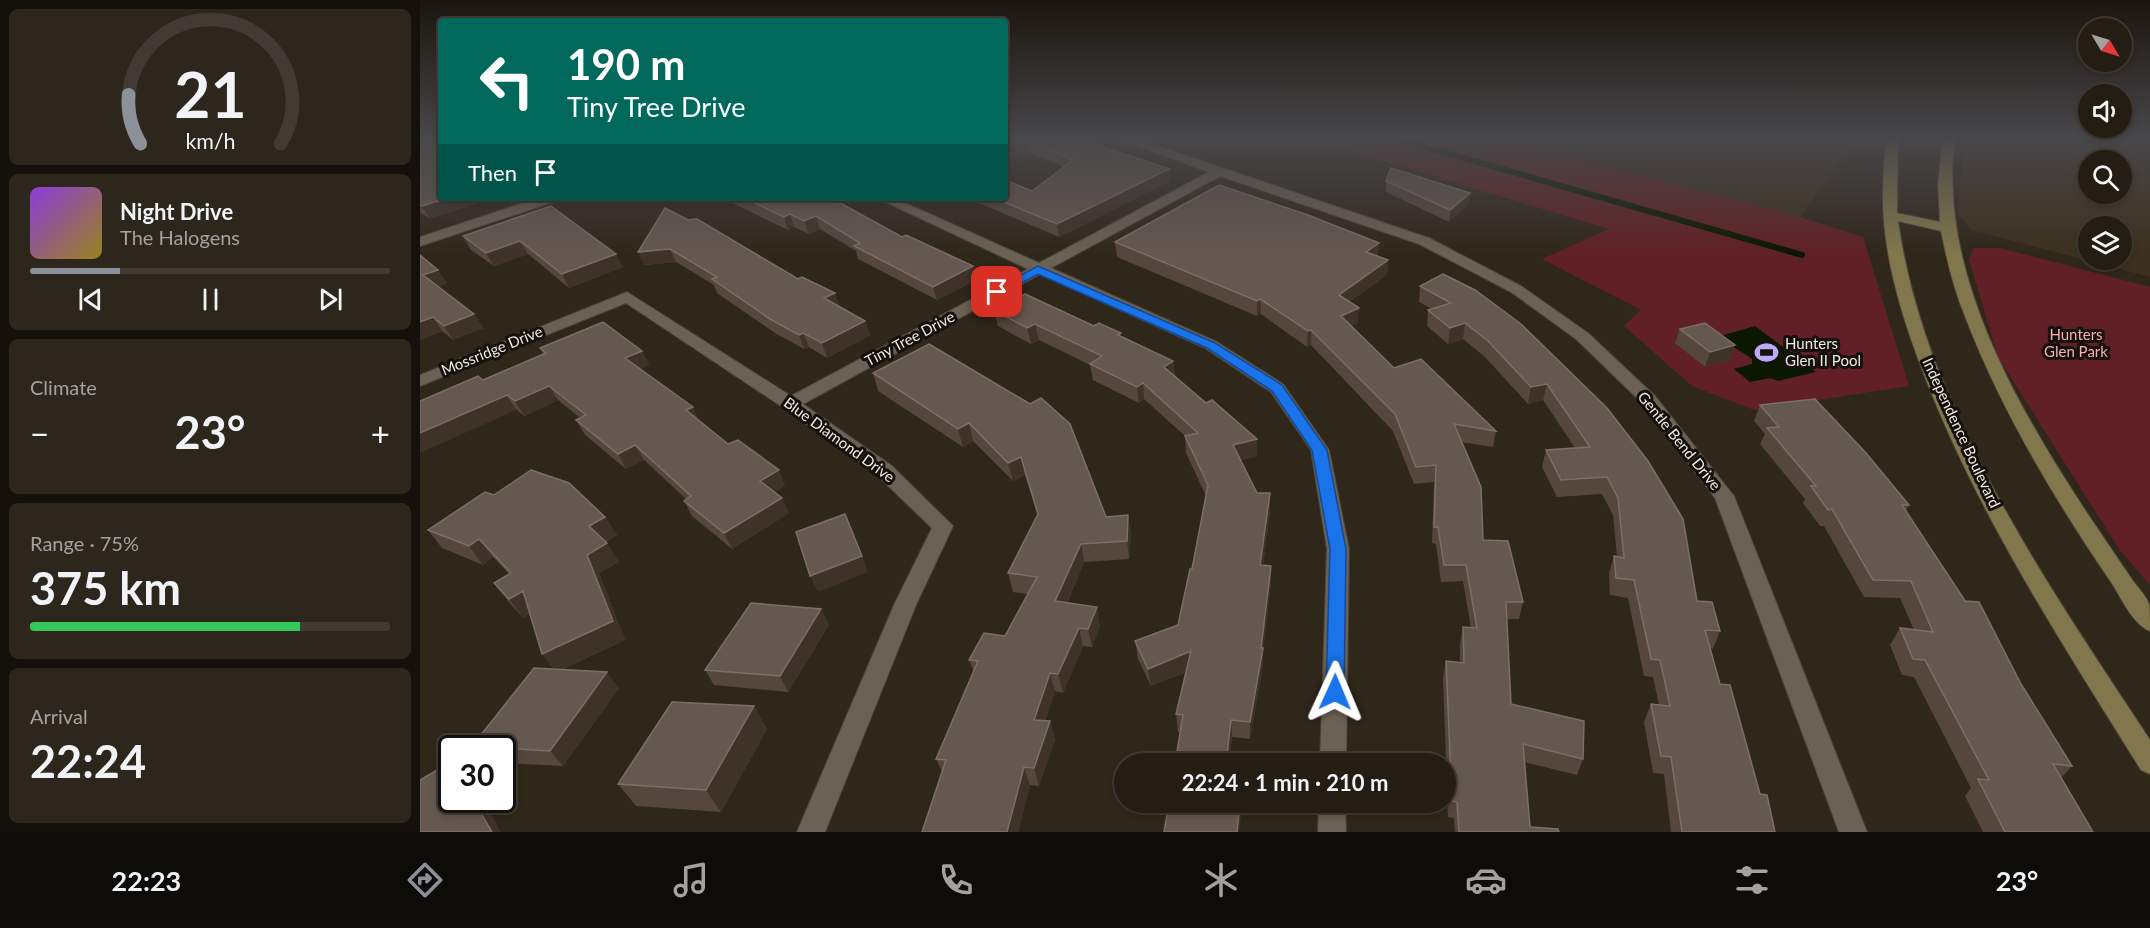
<!DOCTYPE html>
<html lang="en">
<head>
<meta charset="utf-8">
<style>
  :root { --surface:#241d14; --page:#2c261d; --text:#f1f3f6; --muted:#a3a2a0; --line:#413b34; --accent:#8c9099 }
  body { margin:0; font-family:Lato,sans-serif; background:var(--page); color:var(--text); height:100vh; display:flex; flex-direction:column; font-size:22px; white-space:nowrap }
  * { box-sizing:border-box; margin:0 }
  p { font-size:20px; color:var(--muted) }
  .icon { flex:none; width:33px; height:33px; fill:none; stroke:currentColor; stroke-width:2; stroke-linecap:round; stroke-linejoin:round }
  .map { position:relative; flex:1; overflow:hidden }
  .sheet { display:flex; flex-direction:column; gap:9px; padding:9px; background:#14100b; width:420px }
  .sheet>* { flex:none }
  .guide { position:absolute; left:18px; top:18px; width:570px; height:183px; border-radius:6px; box-shadow:0 3px 9px #0003,0 0 0 2px var(--line); background:#00695c; color:#fff; overflow:hidden }
  .needle { width:39px; rotate:128deg }
  .buttons { position:absolute; left:1658px; top:18px; display:grid; gap:12px }
  .buttons a { display:grid; place-items:center; width:54px; height:54px; border-radius:50%; background:var(--surface); box-shadow:0 3px 9px #0003,0 0 0 2px var(--line); font-size:30px }
  .speed { position:absolute; left:18px; top:735px; display:flex; gap:12px; font-size:30px; font-weight:700; text-align:center }
  .speed>* { display:grid; place-content:center; width:78px; height:78px; border-radius:50%; background:var(--surface); box-shadow:0 3px 9px #0003,0 0 0 2px var(--line); line-height:1 }
  .speed .limit { border:3px solid #111; border-radius:9px; background:#fff; color:#111 }
  .pin { position:absolute; display:grid; place-items:center; width:51px; height:51px; color:#fff; margin:-26px; border-radius:12px; box-shadow:0 3px 9px #0006 }
  .me { position:absolute; width:66px; margin:-33px; rotate:1deg; stroke-linejoin:round; filter:drop-shadow(0 0 4px #0008) }
  .turn { display:flex; align-items:center; gap:21px; height:126px; padding:0 30px; font-size:27px }
  .turn .icon { width:78px; height:78px; stroke-width:2.5 }
  .turn b { display:block; font-size:42px; line-height:51px }
  .then { display:flex; align-items:center; height:57px; padding:0 30px; background:#0003; gap:12px; font-size:22px }
  .big { font-size:45px; font-weight:700; line-height:1.1 }
  .sheet .tile { flex:1; display:flex; flex-direction:column; justify-content:center; gap:9px; min-width:0; padding:0 21px; border-radius:9px; background:var(--page) }
  .sheet .dial { align-items:center; gap:0 }
  .dial svg { height:156px; overflow:visible; fill:none; stroke:var(--line); stroke-width:7; stroke-linecap:round; text-anchor:middle }
  .dial text { fill:var(--text); stroke:none }
  .song { display:flex; align-items:center; gap:18px }
  .cover { width:72px; height:72px; border-radius:9px; background:linear-gradient(135deg,hsl(270 70% 55%),hsl(50 70% 35%)) }
  .played { height:6px; border-radius:3px; background:linear-gradient(90deg,var(--accent) 25%,var(--line) 25%) }
  .keys { display:flex; justify-content:space-around; direction:ltr }
  .heat { display:flex; justify-content:space-between; align-items:center; font-size:33px; direction:ltr }
  .charge { height:9px; border-radius:4px; background:linear-gradient(90deg,#34c759 75%,var(--line) 0) }
  .trip { position:absolute; left:694px; top:753px; width:342px; height:60px; border-radius:30px; background:var(--surface); box-shadow:0 3px 9px #0003,0 0 0 2px var(--line); font-weight:700; line-height:60px; text-align:center }
  .menu { display:flex; height:96px; justify-content:space-around; align-items:center; background:#0e0c08; color:var(--muted) }
  .menu .icon { width:42px; height:42px }
  .menu .active { color:var(--accent) }
  .menu b { font-size:27px; color:var(--text) }
  main { display:flex; flex:1; min-height:0 }
  .map>svg:first-child { display:block }
  .built { fill:#3d301e; fill-rule:evenodd }
  .green { fill:#612025 }
  .water { fill:#0b1801 }
  .lines { fill:none; stroke-linecap:round; stroke-linejoin:round }
  .stream { stroke:#0b1801; stroke-width:6 }
  .street-casing { stroke:#4b443a; stroke-width:2 }
  .secondary-casing { stroke:#4b443a; stroke-width:2 }
  .street { fill:#6b6154; fill-rule:evenodd }
  .secondary { fill:#82774c; fill-rule:evenodd }
  .wall { fill:#55463e }
  .shaded-wall { fill:#3f3229 }
  .building { fill:#655850; stroke:#7b6f67; stroke-width:1.5 }
  .route { fill:#1a73e8; stroke:#114b97; stroke-width:1.5 }
  .labels { text-anchor:middle; stroke-width:6; stroke-linejoin:round; paint-order:stroke }
  .park-label { font-size:15px; fill:#fcaeae; stroke:#14100b }
  .street-label { font-size:15px; fill:#f0eae2; stroke:#14100b }
  .poi-label { font-size:15px; fill:#f0eae2; stroke:#14100b; text-anchor:start }
</style>
</head>
<body>
<main>
<section class="sheet">
<div class="tile dial"><svg viewBox="0 0 100 80">
<path d="M14 69A42 42 0 1 1 86 69"/>
<path d="M14 69A42 42 0 0 1 8 44" stroke="#8c9099"/>
<text x="50" y="56" font-size="32" font-weight="700">21</text>
<text x="50" y="72" font-size="11">km/h</text>
</svg></div>
<div class="tile">
<div class="song"><i class="cover"></i><div><b>Night Drive</b><p>The Halogens</p></div></div>
<div class="played"></div>
<div class="keys"><svg class="icon" aria-label="previous" viewBox="0 0 24 24"><path d="M18 5L8 12l10 7zM5 5v14"/></svg><svg class="icon" aria-label="pause" viewBox="0 0 24 24"><path d="M8 5v14M16 5v14"/></svg><svg class="icon" aria-label="next" viewBox="0 0 24 24"><path d="M6 5l10 7-10 7zM19 5v14"/></svg></div>
</div>
<div class="tile"><p>Climate</p>
<div class="heat"><a>−</a><b class="big">23°</b><a>+</a></div>
</div>
<div class="tile"><p>Range · 75%</p><b class="big">375 km</b><div class="charge"></div></div>
<div class="tile"><p>Arrival</p><b class="big">22:24</b></div>
</section>
<div class="map">
<svg width="1730" height="832" viewBox="0 0 1730 832">
  <rect width="100%" height="100%" fill="#30271b"/>
  <path class="built" d="M1082 138H1437L1380 217Z
    M1544 138H1730V277L1551 230 1538 214ZM1668 160H1701V194H1668ZM1668 226H1701V260H1668Z"/>
  <path class="green" d="M886 138H1082L1380 217 1443 237 1489 386 1334 410 1272 386 1204 326 1221 310 1122 259 1189 229Z
    M1554 248H1580L1730 287V585L1699 549 1578 357 1549 259Z"/>
  <path class="water" d="M1335 326 1396 372 1358 381 1350 378 1330 382 1314 369 1332 364V359C1320 350 1309 345 1297 337Z"/>
  <g class="lines">
    <path class="stream" d="M974 138 1382 255"/>
    <defs>
      <path id="street" d="M696 138H714L1009 238 1101 286 1168 333 1235 396 1314 496 1447 832H1419L1295 498 1223 404 1156 339 1091 292 999 244 800 176 631 268 797 342 863 384 909 450 929 549 926 764H900L907 549 891 450 851 392 785 348 620 274 383 404 472 466 533 526 496 605 405 832H377L474 605 512 528 458 476 364 408 206 303 0 386V375L207 292 371 396 608 269 457 198H474L619 263 789 172Z
        M118 198H137L136 201 0 246V237Z
        M899 802H925L926 832H898Z"/>
      <path id="secondary" d="M1469 138H1481L1478 145 1477 213 1520 222 1518 184 1523 138H1535C1517 270 1597 406 1667 513 1682 535 1696 556 1711 578 1716 586 1726 595 1729 604 1730 611 1730 623 1730 631 1713 625 1701 597 1691 582 1635 500 1582 412 1546 319 1534 290 1527 261 1521 231L1478 221C1505 410 1627 583 1730 740V774L1721 770C1640 640 1554 509 1500 364 1479 308 1461 247 1463 187 1464 172 1463 152 1469 138Z"/>
    </defs>
    <use href="#street" class="street-casing"/>
    <use href="#secondary" class="secondary-casing"/>
    <use href="#street" class="street"/>
    <use href="#secondary" class="secondary"/>
  </g>
  <path class="wall" d="M0 138 10 219 0 212Z
    M585 138H657L750 181 639 237 547 198H585L612 191 644 167 608 152 585 162Z
    M966 181 1048 204 1029 222 966 192Z
    M302 198H409L482 237 553 266 556 280 517 300 438 259 436 251 400 229 389 234 374 227 368 230Z
    M131 206 203 267 149 288 108 254 74 266 51 250 43 236Z
    M245 208 445 321 450 335 407 358 389 347 384 349 355 333 297 293 294 285 256 262 224 265Z
    M695 242 958 256 968 260 967 275 929 302 938 323 931 326 974 368 1076 431 1073 447 1041 442 1063 540 1103 602 1099 619H1087L1091 704 1163 759 1157 775 1104 762 1110 827 1139 832H1035L1034 818 1028 817 1023 678 1026 661 1040 663V644L1043 627 1051 628 1043 581 1021 582 1016 544 1012 543 1014 482 994 484 973 431 891 345 887 347 841 314 837 316 697 257Z
    M0 255 27 283 18 287 54 314 63 328 33 340 22 331 0 340Z
    M1000 286 1101 324 1277 601 1300 631 1293 649 1290 648 1300 684 1340 794 1355 832H1251L1244 774 1233 773 1224 722 1231 704 1239 705 1233 677 1224 676 1208 598 1190 595 1189 573 1194 556 1197 557 1193 515 1182 494 1137 497 1122 467 1126 450 1155 448 1123 400 1108 404 1065 357 1043 339 1028 344 1007 326 1008 310 1012 309 999 302Z
    M574 310 674 326 701 337 753 361 755 376 837 456 821 460 837 493 850 511 843 565 851 583 843 652V665L830 739 812 737 809 764H755L761 732H758L756 714 766 672 731 686 718 659 715 641 758 625 772 569 786 496 766 453 765 436 724 399 719 403 673 380 670 365 619 340 611 344 578 326Z
    M1260 329 1315 345 1310 360 1285 367 1255 343Z
    M509 344 686 517 708 515 711 533 709 559 664 562 647 603 680 626 672 647 663 646 643 693 635 691 625 721H630L635 740 619 786 610 785 598 832H502L522 771 516 759 554 672 549 660 585 636 608 594 593 592 588 573 618 516 605 475 593 481 553 441 543 447 458 391 453 373Z
    M120 348 222 351 229 365 220 369 279 421 308 444 365 486 354 492 362 498 369 513 312 549 272 516 264 501 266 499 224 460 206 469 165 435 156 420 160 418 138 400 104 416 63 380 123 354Z
    M1340 405 1489 505 1486 510 1601 684 1652 766 1641 778 1673 832H1563L1545 796 1551 788 1494 677 1482 675 1470 645 1480 628 1494 630 1480 598 1444 597 1404 526H1400L1383 503 1385 499 1340 444 1345 434 1334 421Z
    M74 495 185 517 197 535 186 542 199 562 179 573 205 640 141 670 199 688 143 766 82 763V748H54L52 746 134 670 109 614 103 618 88 601 74 583 89 574 73 557 63 565 22 548 8 530Z
    M401 609 409 625 368 692 294 685 285 670Z
    M334 706 347 729 301 812 216 806 198 784Z"/>
  <path class="shaded-wall" d="M606 140 608 152 585 162V149Z
    M749 169 750 181 639 237 637 224Z
    M1050 193 1048 204 1029 222 1030 210Z
    M28 198H74L10 219 2 206Z
    M370 214 374 227 368 230 364 217Z
    M396 216 400 229 389 234 384 221Z
    M100 241 108 254 74 266 66 253Z
    M959 243 958 257 946 252Z
    M250 249 256 262 224 265 218 252Z
    M196 254 203 267 149 288 142 274Z
    M968 260 967 275 918 310 919 295Z
    M553 266 556 280 517 300 513 287Z
    M18 270 27 283 12 289 3 275Z
    M415 293 420 307 404 298Z
    M840 299 841 314 837 316V301Z
    M939 308 938 323 920 332 921 316Z
    M54 314 63 328 33 340 24 326Z
    M13 317 22 331 0 340V322Z
    M445 321 450 335 407 358 402 343Z
    M1045 323 1043 339 1028 344 1030 328Z
    M615 324 619 340 611 344 607 328Z
    M891 330V345L887 347 888 331Z
    M383 333 389 347 384 349 379 335Z
    M1315 345 1310 360 1285 367 1290 352Z
    M222 351 229 365 212 373 205 358Z
    M753 361 755 377 744 367Z
    M723 383 724 399 719 403 717 387Z
    M1127 384 1123 400 1108 404 1111 387Z
    M129 386 138 400 104 416 95 401Z
    M87 395 96 410 0 453V433Z
    M273 407 280 422 266 410Z
    M549 423 553 441 543 447 538 429Z
    M837 439V456L814 462 813 445Z
    M215 445 224 460 206 469 198 454Z
    M601 457 605 475 593 481 588 463Z
    M359 470 365 486 347 497 340 481Z
    M850 493V511L841 583 840 565Z
    M362 498 369 513 312 549 304 533Z
    M708 515 711 533 709 559 707 541Z
    M185 517 197 535 181 544 169 526Z
    M59 539 73 557 63 565 49 546Z
    M187 543 199 562 179 573 205 640 136 672 122 654 167 555Z
    M661 544 664 562 639 620 635 601Z
    M442 556 448 572 398 592 390 576Z
    M851 566V583L843 652V665L830 739V722L841 648Z
    M103 591 116 610 103 618 89 599Z
    M677 607 680 626 672 647 668 629Z
    M401 609 409 625 368 692 360 676Z
    M659 628 663 646 643 693 638 674Z
    M771 651 773 669 731 686 728 669Z
    M187 672 199 688 143 766 130 751Z
    M630 673 635 691 619 738 614 720Z
    M334 706 347 729 301 812 286 790Z
    M811 720 812 737 809 764H806Z
    M630 721 635 740 619 786 614 768Z
    M604 767 610 785 598 832H587Z
    M53 800H63L81 832H72Z
    M820 802 821 816 819 832H817Z"/>
  <path class="building" d="M4 138H21V198H28L2 206 0 205V139Z
    M585 138H657L749 169 637 224 574 198H585V180L612 191 653 160 606 140 585 149Z
    M971 168 1050 193 1030 210 966 181Z
    M799 185 888 215 959 243 946 252 968 260 919 295 939 308 921 316 974 368 1001 359 1076 431 1034 424 1061 487 1063 540 1088 541 1103 602H1086L1091 704 1164 721 1163 759 1103 744 1110 827 1138 829 1139 832H1039L1037 802 1032 801 1026 661 1044 663 1043 627 1057 628 1046 565H1024L1018 527H1014L1016 465 996 467 975 414 891 330 888 331 840 299 837 301 695 242Z
    M324 198H409L422 204 482 237 486 235 553 266 513 287 434 246 440 243 396 216 384 221 370 214 364 217Z
    M131 206 196 254 142 274 100 241 66 253 43 236Z
    M245 208 268 220 277 219 378 279 382 277 415 293 404 298 445 321 402 343 383 333 379 335 350 319 292 279 297 277 250 249 218 252Z
    M0 255 18 270 3 275 54 314 24 326 13 317 0 322Z
    M1023 274 1055 290 1101 324 1187 408 1228 461 1263 519 1277 601 1292 602 1300 631 1285 630 1300 684 1310 685 1340 794 1347 795 1355 832H1262L1251 757 1241 756 1231 704 1250 706 1240 660 1231 659 1214 580 1196 578 1194 556 1204 558 1198 498 1187 477 1141 480 1126 450 1170 447 1127 384 1111 387 1068 341 1045 323 1030 328 1008 310 1031 303 1000 286Z
    M605 294 674 326 679 323 701 333 698 335 753 361 744 367 786 403 792 400 837 439 813 445 837 493H850L840 565 851 566 841 648H843L830 722 811 720 806 764H755L763 715 756 714 771 651 728 669 715 641 758 625 770 569H772L788 485 765 436 778 433 723 383 717 387 670 364 682 356 615 324 607 328 574 310Z
    M183 322 222 351 205 358 273 407 266 410 308 444 318 440 359 470 340 481 362 498 304 533 264 501 271 496 215 445 198 454 156 420 166 415 129 386 95 401 87 395 0 433V401L58 376 63 380 126 353 120 348Z
    M1285 323 1315 345 1290 352 1260 329Z
    M509 344 610 404 621 398 650 424 686 517 708 515 707 541 661 544 635 601 677 607 668 629 659 628 638 674 630 673 614 720 630 721 614 768 604 767 587 832H502L526 760 516 759 558 661 549 660 564 633 585 636 617 577 588 573 618 514 601 457 588 463 549 423 538 429 453 373Z
    M1395 399 1446 453 1489 505H1482L1545 601 1559 602 1601 684 1652 766 1633 764 1673 832H1585L1558 779 1569 780 1505 660 1493 659 1480 628 1513 632 1491 581 1453 580 1412 509 1408 510 1391 486H1396L1347 428 1359 427 1340 405Z
    M111 470 149 483 185 517 169 526 187 543 167 555 193 621 122 654 103 591 89 599 74 583 91 573 59 539 49 546 8 530 65 492 74 495Z
    M425 514 442 556 390 576 376 532Z
    M331 603 401 609 360 676 285 670Z
    M114 668 187 672 130 751 52 746Z
    M252 702 334 706 286 790 198 784Z
    M32 761V800H53L72 832H0V780Z
    M749 802H820L817 832H744Z"/>
  <linearGradient id="sky" x2="0" y2="1"><stop stop-color="#1a150f"/><stop offset="0.54" stop-color="#48474a"/><stop offset="1" stop-color="#48474a" stop-opacity="0"/></linearGradient>
  <rect width="1730" height="255" fill="url(#sky)"/>
  <path class="route" d="M618 266 795 343 862 385 907 450 926 549 924 692 921 698 915 700 908 698 906 692 910 549 892 450 852 391 787 348 618 274 581 294H573L571 292Z"/>
  <defs>
    <symbol id="stadium-bare" viewBox="-9 -9 18 18"><path d="M0-5a6.5 5 0 1 0 0 10a6.5 5 0 1 0 0-10ZM-3.5-1.8h7v3.6h-7Z" fill="#bcaaf6" stroke="#14100b" stroke-width="2.5" paint-order="stroke"/></symbol>
  </defs>
  <g fill-rule="evenodd">
    <use href="#stadium-bare" x="1330" y="336" width="33" height="33"/>
  </g>
  <g class="labels">
    <g class="park-label">
      <text x="1656" y="340">Hunters<tspan x="1656" dy="17">Glen Park</tspan></text>
    </g>
    <g class="street-label">
      <text transform="translate(490 339) rotate(-28)" y="5">Tiny Tree Drive</text>
      <text transform="translate(72 351) rotate(-22)" y="5">Mossridge Drive</text>
      <text transform="translate(1541 433) rotate(65)" y="5">Independence Boulevard</text>
      <text transform="translate(419 440) rotate(36)" y="5">Blue Diamond Drive</text>
      <text transform="translate(1259 441) rotate(51)" y="5">Gentle Bend Drive</text>
    </g>
    <g class="poi-label">
      <text x="1365" y="349">Hunters<tspan x="1365" dy="17">Glen II Pool</tspan></text>
    </g>
  </g>
</svg>
<div class="buttons">
<a><svg class="needle" viewBox="-14 -14 28 28"><path d="M0-13l5 13h-10z" fill="#e53935"/><path d="M0 13l5-13h-10z" fill="#a3a2a0"/></svg></a>
<a><svg class="icon" aria-label="sound" viewBox="0 0 24 24"><path d="M4 9h4l5-4v14l-5-4H4zM17 9q2 3 0 6"/></svg></a>
<a><svg class="icon" aria-label="search" viewBox="0 0 24 24"><circle cx="10" cy="10" r="6"/><path d="M15 15l6 6"/></svg></a>
<a><svg class="icon" aria-label="layers" viewBox="0 0 24 24"><path d="M12 4l9 5-9 5-9-5zM3 14l9 5 9-5"/></svg></a>
</div>
<div class="speed"><div class="limit">30</div></div>
<div class="pin" style="left:577px;top:292px;background:#d93025"><svg class="icon" aria-label="arrive" viewBox="0 0 24 24"><path d="M6 21V4h12l-3 4 3 4H6"/></svg></div>
<svg class="me" style="left:915px;top:692px" viewBox="-20 -20 40 40"><path d="M0-17L14 15 0 8-14 15z" fill="#1a73e8" stroke="#fff" stroke-width="4"/></svg>
<div class="trip">22:24 · 1 min · 210 m</div>
<div class="guide">
<div class="turn"><svg class="icon" aria-label="left" viewBox="0 0 24 24"><path d="M17 20v-9H6M10 6l-5 5 5 5"/></svg><div><b>190 m</b>Tiny Tree Drive</div></div>
<div class="then">Then<svg class="icon" aria-label="arrive" viewBox="0 0 24 24"><path d="M6 21V4h12l-3 4 3 4H6"/></svg></div>
</div>
</div>
</main>
<nav class="menu">
<b>22:23</b>
<svg class="icon active" aria-label="directions" viewBox="0 0 24 24"><path d="M12 3l9 9-9 9-9-9zM9 14v-3h6M13 9l2 2-2 2"/></svg>
<svg class="icon" aria-label="music" viewBox="0 0 24 24"><path d="M9 18V5l10-2v13"/><circle cx="6" cy="18" r="3"/><circle cx="16" cy="16" r="3"/></svg>
<svg class="icon" aria-label="phone" viewBox="0 0 24 24"><path d="M5 4h4l2 5-3 2q2 4 5 5l2-3 5 2v4C11 20 4 13 5 4z"/></svg>
<svg class="icon" aria-label="climate" viewBox="0 0 24 24"><path d="M12 3v18M4 7l16 10M4 17L20 7"/></svg>
<svg class="icon" aria-label="car" viewBox="0 0 24 24"><path d="M5 17H2v-5l4-1 3-4h7l3 4 3 1v5h-3M9 17h6M6 11h13"/><circle cx="7" cy="17" r="2"/><circle cx="17" cy="17" r="2"/></svg>
<svg class="icon" aria-label="filters" viewBox="0 0 24 24"><path d="M4 7h16M4 17h16"/><circle cx="9" cy="7" r="2"/><circle cx="15" cy="17" r="2"/></svg>
<b>23°</b>
</nav>
</body>
</html>
